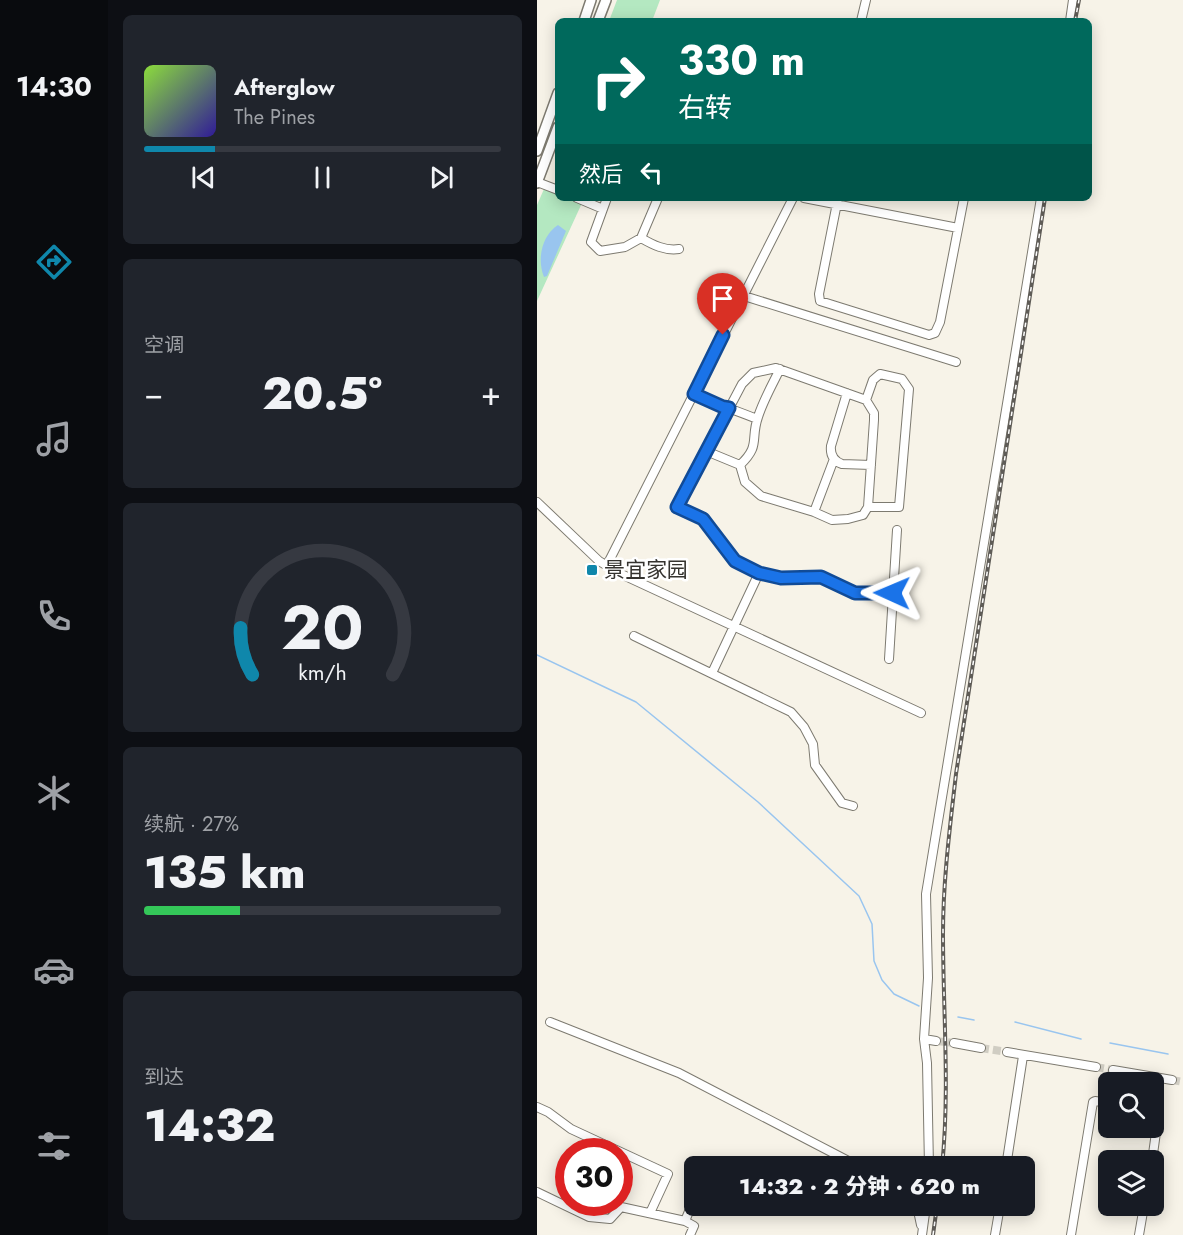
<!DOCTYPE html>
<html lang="zh">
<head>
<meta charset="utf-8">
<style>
  :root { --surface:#171b24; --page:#20242c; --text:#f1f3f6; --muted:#9ea1a6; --line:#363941; --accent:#0f87ab }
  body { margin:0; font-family:Jost,"Noto Sans SC",sans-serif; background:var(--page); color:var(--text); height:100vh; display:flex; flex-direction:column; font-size:22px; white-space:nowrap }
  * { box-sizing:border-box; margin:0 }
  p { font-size:20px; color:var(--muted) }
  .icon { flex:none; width:33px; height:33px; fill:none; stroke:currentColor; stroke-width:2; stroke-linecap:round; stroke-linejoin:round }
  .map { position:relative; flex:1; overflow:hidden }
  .drawer { display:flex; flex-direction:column; gap:15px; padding:15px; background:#0d0f14; width:429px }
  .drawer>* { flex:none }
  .guide { position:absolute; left:18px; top:18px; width:537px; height:183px; border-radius:9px; box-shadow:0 3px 15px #0003; background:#00695c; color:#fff; overflow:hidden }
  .buttons { position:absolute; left:561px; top:1072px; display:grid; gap:12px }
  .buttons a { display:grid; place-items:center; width:66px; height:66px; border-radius:9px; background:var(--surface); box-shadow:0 3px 15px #0003; font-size:30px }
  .speed { position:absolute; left:18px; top:1138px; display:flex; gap:12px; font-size:30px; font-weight:700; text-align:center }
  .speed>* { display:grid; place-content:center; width:78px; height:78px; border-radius:50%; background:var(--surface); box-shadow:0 3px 15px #0003; line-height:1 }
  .speed .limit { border:9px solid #d22; background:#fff; color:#111 }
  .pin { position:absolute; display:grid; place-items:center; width:51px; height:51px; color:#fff; margin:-62px -26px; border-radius:50% 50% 50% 0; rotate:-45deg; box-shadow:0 0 6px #0007 }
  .pin .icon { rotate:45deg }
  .me { position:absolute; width:66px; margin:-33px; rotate:271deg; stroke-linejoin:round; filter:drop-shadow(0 0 4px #0008) }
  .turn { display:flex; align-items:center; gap:21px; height:126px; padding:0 24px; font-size:27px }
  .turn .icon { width:78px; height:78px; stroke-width:2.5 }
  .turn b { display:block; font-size:42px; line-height:51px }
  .then { display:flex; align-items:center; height:57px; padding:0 24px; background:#0003; gap:12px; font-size:22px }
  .big { font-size:45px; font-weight:800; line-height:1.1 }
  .drawer .tile { flex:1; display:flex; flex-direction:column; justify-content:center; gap:9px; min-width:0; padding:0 21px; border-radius:9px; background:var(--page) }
  .drawer .dial { align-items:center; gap:0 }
  .dial svg { height:156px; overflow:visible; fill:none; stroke:var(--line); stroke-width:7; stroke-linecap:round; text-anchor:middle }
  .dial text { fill:var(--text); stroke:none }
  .song { display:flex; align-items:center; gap:18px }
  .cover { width:72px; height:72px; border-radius:9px; background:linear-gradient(135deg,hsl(90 70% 55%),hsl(250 70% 35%)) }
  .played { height:6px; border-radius:3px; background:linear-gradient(90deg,var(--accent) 20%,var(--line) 20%) }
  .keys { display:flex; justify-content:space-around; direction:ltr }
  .heat { display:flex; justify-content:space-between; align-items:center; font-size:33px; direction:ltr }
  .charge { height:9px; border-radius:4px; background:linear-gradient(90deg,#34c759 27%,var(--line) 0) }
  .trip { position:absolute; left:147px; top:1156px; width:351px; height:60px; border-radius:9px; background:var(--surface); box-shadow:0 3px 15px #0003; font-weight:800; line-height:60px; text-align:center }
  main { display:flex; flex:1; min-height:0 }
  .menu { display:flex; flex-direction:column; width:108px; justify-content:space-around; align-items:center; background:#090b0e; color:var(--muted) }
  .menu .icon { width:42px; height:42px }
  .menu .on { color:var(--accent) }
  .menu b { font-size:27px; color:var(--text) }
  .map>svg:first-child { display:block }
  .green { fill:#b4e8c1 }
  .water { fill:#99c5ef }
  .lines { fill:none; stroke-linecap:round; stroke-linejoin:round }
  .stream { stroke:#99c5ef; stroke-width:1.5 }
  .minor-tunnel { stroke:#d0cdc3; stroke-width:8; stroke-dasharray:8 4; stroke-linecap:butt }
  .minor-casing { stroke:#7d7a70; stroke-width:10 }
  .major-casing { stroke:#7d7a70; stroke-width:12 }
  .minor { stroke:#fff; stroke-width:8 }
  .major { stroke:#fff; stroke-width:9 }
  .rail-casing { stroke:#5f5c57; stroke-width:4 }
  .rail { stroke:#fff; stroke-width:1.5; stroke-dasharray:4.5; stroke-linecap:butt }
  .route-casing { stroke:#114b97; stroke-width:15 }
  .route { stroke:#1a73e8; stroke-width:10 }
  .poi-dot { fill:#0f87ab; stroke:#fff; stroke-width:2 }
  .labels { text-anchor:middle; stroke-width:5; stroke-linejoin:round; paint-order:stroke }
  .poi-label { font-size:21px; fill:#35332f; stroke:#fff; text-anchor:start }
</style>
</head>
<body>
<main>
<nav class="menu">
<b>14:30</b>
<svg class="icon on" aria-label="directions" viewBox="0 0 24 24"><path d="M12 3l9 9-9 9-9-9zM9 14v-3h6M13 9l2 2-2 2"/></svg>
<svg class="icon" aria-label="music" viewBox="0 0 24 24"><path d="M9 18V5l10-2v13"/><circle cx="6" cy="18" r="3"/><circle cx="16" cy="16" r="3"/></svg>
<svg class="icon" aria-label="phone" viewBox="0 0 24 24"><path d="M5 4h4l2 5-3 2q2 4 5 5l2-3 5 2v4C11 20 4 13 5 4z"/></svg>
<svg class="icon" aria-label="climate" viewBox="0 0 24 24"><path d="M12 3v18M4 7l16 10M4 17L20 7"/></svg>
<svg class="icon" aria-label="car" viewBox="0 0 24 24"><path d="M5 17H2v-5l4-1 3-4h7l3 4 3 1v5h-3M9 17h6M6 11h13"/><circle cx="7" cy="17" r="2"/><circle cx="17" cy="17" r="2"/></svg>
<svg class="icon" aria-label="filters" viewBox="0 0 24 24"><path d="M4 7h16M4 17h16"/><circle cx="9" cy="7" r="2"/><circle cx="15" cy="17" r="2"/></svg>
</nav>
<section class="drawer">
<div class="tile">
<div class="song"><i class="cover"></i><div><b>Afterglow</b><p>The Pines</p></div></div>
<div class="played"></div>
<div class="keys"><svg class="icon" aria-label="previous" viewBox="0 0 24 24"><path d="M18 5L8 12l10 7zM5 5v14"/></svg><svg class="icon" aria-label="pause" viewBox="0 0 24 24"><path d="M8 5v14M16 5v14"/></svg><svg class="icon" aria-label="next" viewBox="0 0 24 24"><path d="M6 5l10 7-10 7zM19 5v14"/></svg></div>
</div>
<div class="tile"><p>空调</p>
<div class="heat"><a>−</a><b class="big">20.5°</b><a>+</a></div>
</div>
<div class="tile dial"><svg viewBox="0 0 100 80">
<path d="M14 69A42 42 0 1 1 86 69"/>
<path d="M14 69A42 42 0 0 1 8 45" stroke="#0f87ab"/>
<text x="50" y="56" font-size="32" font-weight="700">20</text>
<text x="50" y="72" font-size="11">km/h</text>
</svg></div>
<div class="tile"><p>续航 · 27%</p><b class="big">135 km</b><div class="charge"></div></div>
<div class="tile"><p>到达</p><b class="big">14:32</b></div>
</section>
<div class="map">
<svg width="646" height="1235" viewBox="0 0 646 1235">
  <rect width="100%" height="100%" fill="#f7f3e8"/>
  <path class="green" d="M80 0H123L115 21H72Z
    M7 189 21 194V198H31L45 203 0 301V205Z"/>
  <path class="water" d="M21 225 29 231 10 276 7 277C0 260 4 236 21 225Z"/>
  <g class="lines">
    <path class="stream" d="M0 655 99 702 221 802 322 896 335 924 337 961 345 980 357 994 382 1006
      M421 1017 437 1020
      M478 1022 544 1039
      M573 1043 631 1054"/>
    <path class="minor-tunnel" d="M399 1041 417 1043
      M444 1048 470 1052
      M559 1067 576 1070
      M635 1080 646 1082"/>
    <defs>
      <path id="minor" d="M324 21 329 0
        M533 21 536 0
        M0 182 21 190
        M40 198 66 209
        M70 198 54 242 63 251 88 247 104 238 121 198
        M267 198 421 228
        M301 198 282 294 283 301 392 335 398 333 403 322 427 198
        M104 238C116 245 128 251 142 249
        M207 296 419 362
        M310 393 294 446C293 455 297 461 305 464L334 465
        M157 394C178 404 198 410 220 419
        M329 400 336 380 343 374 365 379 372 389 362 507H331
        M169 451 203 465
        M203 465 208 482 224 496 277 512 295 520 311 519 326 515 331 507 337 420V413L329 400 239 368 216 373 205 384 140 507 166 519 198 561 222 573 244 578 284 577 318 593H355
        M203 465C224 445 213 440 221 417 226 401 235 385 243 369
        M0 502 62 561 84 574 384 713
        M277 512 297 459
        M70 565 256 198
        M97 636 254 712 267 727 276 744 278 765 305 803 316 806
        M352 659 360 530
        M175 673 222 573
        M13 1022 142 1073 323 1167
        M387 1039 399 1041
        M417 1043 444 1048
        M470 1052 559 1067
        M576 1070 635 1080
        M0 1107 11 1112 34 1129 131 1174 113 1213
        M615 1161 622 1111 616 1110
        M170 1167V1166
        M392 1167 390 1063 387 1039 391 978 389 894 504 198
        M469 1167 486 1056
        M0 1192 52 1217 73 1219 84 1207 148 1221 157 1226 153 1235
        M380 1206 384 1225
        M148 1221 158 1197
        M385 1235 389 1206
        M458 1235 463 1206
        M534 1235 556 1102 558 1101 572 1103
        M602 1235 607 1206"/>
      <path id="major" d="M47 21 54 0
        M61 21 69 0
        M0 151 21 93
        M0 183 21 127"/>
    </defs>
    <use href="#minor" class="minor-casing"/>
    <use href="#major" class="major-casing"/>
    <use href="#minor" class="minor"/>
    <use href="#major" class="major"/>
    <defs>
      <path id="rail" d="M538 21 542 0
        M405 1167C413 1089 406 1012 406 934 406 880 413 827 419 774L508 198
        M396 1235 400 1206"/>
    </defs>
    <use href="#rail" class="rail-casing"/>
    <use href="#rail" class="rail"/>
  </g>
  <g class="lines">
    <defs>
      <path id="route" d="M186 335 157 394 186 407 192 408 140 507 166 519 198 561 222 573 244 578 284 577 318 593H355"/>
    </defs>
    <use href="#route" class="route-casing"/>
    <use href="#route" class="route"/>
  </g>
  <rect class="poi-dot" x="49" y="564" width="12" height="12" rx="3"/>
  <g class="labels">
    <g class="poi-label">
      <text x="67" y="577">景宜家园</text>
    </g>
  </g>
</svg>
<div class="buttons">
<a><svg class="icon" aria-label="search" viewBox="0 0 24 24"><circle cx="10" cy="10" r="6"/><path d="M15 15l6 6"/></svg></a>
<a><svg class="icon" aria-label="layers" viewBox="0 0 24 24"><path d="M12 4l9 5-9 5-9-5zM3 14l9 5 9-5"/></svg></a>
</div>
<div class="speed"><div class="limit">30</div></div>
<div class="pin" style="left:186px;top:335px;background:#d93025"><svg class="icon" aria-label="arrive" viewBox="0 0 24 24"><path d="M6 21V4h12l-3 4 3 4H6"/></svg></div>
<svg class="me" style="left:355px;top:593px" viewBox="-20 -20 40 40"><path d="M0-17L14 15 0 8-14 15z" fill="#1a73e8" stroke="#fff" stroke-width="4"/></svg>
<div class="trip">14:32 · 2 分钟 · 620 m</div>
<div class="guide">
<div class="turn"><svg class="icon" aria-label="right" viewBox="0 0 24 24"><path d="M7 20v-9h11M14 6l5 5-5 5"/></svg><div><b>330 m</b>右转</div></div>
<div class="then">然后<svg class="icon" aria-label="left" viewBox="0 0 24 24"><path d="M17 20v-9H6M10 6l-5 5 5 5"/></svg></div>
</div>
</div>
</main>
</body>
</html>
